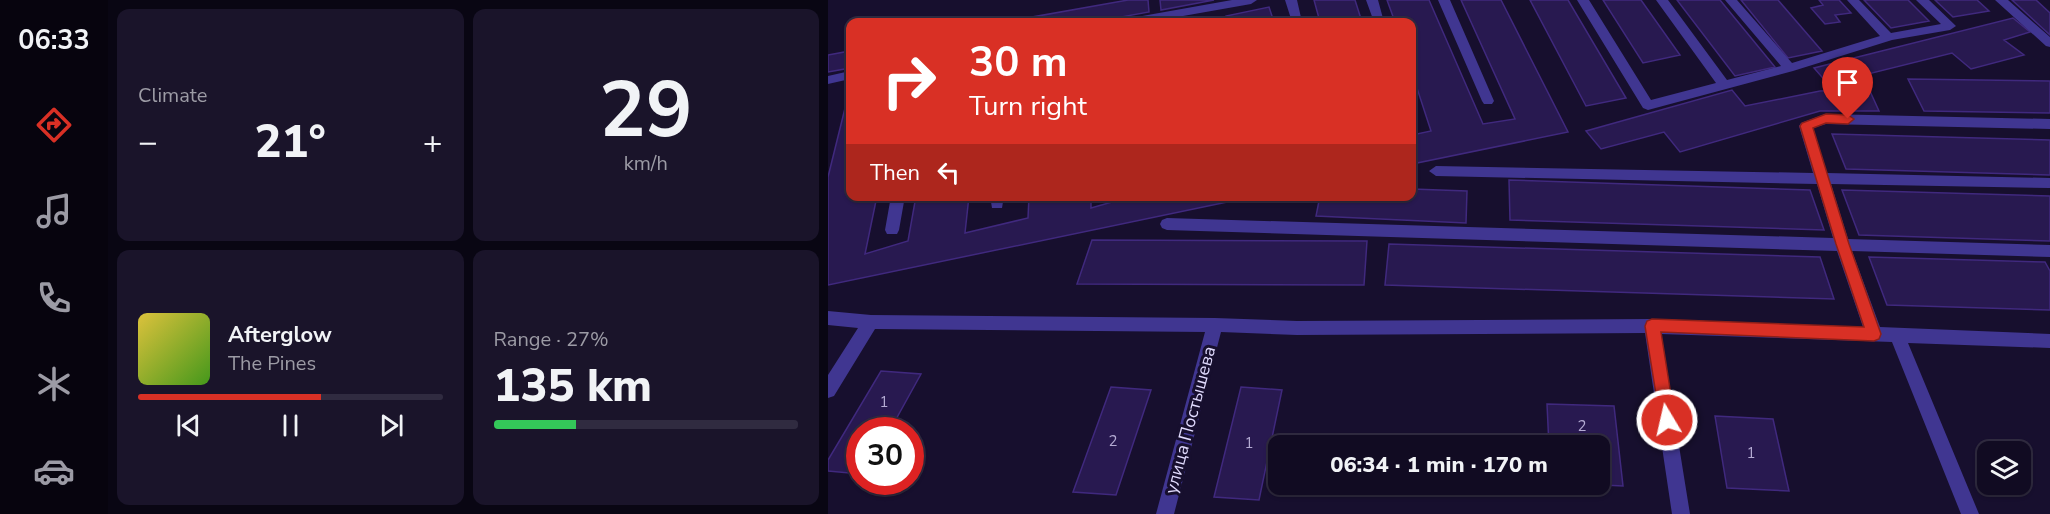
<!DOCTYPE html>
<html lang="en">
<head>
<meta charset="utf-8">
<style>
  :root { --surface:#110b22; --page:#1a142a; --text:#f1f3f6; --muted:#9c9ba5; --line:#302b40; --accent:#d93025 }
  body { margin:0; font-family:"Nunito Sans",sans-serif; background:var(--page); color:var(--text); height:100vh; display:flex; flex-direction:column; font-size:22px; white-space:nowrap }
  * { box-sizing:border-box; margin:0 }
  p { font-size:20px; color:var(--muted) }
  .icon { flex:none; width:33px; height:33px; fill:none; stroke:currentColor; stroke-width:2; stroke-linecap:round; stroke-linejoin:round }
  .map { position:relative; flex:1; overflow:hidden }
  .drawer { display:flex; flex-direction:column; gap:9px; padding:9px; background:#090613; width:720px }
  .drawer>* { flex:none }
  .banner { position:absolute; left:18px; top:18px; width:570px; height:183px; border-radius:12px; box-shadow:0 2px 4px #0004,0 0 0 2px var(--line); background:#d93025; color:#fff; overflow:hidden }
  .tools { position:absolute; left:1149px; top:441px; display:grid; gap:12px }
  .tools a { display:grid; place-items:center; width:54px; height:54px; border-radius:12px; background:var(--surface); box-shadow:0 2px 4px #0004,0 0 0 2px var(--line); font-size:30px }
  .speed { position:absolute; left:18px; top:417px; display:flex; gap:12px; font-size:30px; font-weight:700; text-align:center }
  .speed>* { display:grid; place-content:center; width:78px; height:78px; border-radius:50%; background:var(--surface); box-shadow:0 2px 4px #0004,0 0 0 2px var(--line); line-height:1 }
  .speed .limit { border:9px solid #d22; background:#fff; color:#111 }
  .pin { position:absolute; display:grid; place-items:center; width:51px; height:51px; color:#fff; margin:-62px -26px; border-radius:50% 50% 50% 0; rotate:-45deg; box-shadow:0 0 6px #0007 }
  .pin .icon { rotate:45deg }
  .me { position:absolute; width:66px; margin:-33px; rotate:351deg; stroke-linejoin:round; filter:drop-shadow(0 0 4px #0008) }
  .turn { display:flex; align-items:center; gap:21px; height:126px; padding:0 24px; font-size:27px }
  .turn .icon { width:78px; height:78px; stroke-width:2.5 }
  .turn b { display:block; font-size:42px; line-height:51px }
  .then { display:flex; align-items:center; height:57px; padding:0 24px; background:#0003; gap:12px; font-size:22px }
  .big { font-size:45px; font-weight:800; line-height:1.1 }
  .drawer .card { flex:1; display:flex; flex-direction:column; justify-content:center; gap:9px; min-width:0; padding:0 21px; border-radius:12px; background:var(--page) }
  .drawer .dial { align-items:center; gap:0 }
  .dial b { font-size:78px; line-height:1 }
  .song { display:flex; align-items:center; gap:18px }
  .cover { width:72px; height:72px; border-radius:9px; background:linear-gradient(135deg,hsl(50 70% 55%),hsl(100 70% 35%)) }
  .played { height:6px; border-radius:3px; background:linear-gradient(90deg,var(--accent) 60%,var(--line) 60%) }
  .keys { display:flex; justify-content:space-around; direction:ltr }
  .heat { display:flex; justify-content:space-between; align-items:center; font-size:33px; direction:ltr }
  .charge { height:9px; border-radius:4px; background:linear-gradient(90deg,#34c759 27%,var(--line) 0) }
  .drawer .tiles { flex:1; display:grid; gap:9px; grid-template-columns:repeat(2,1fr) }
  .trip { position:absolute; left:440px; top:435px; width:342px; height:60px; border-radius:12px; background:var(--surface); box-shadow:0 2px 4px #0004,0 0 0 2px var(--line); font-weight:800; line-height:60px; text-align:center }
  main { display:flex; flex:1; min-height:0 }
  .tab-bar { display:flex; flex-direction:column; width:108px; justify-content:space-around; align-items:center; background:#07040e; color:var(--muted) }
  .tab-bar .icon { width:42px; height:42px }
  .tab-bar .selected { color:var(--accent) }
  .tab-bar b { font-size:27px; color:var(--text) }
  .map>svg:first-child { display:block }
  .building { fill:#281950; stroke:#40297e; stroke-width:1.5 }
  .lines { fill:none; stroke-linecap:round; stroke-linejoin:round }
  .minor { fill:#403691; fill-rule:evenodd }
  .route { fill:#d93025; stroke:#8d1f18; stroke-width:1.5 }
  .labels { text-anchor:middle; stroke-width:6; stroke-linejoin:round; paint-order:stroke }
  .number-label { font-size:15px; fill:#b4abd3 }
  .street-label { font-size:18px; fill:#e2dcff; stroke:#170f2e }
</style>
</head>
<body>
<main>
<nav class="tab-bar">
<b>06:33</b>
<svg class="icon selected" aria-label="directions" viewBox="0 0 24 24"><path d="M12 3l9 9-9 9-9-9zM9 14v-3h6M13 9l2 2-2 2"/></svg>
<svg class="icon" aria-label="music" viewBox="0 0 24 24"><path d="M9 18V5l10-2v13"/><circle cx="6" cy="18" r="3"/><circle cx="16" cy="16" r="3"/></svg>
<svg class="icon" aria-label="phone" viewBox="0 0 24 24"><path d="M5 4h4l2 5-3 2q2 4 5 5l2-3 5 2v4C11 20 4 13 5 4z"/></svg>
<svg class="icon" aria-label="climate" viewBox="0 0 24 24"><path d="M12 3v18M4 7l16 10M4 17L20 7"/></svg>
<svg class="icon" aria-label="car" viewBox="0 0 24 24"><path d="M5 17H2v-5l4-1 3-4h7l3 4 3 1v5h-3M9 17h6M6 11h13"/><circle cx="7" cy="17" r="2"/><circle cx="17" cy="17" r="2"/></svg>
</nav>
<section class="drawer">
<div class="tiles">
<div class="card"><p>Climate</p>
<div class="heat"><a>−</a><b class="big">21°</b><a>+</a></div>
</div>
<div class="card dial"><b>29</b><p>km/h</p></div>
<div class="card">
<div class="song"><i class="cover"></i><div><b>Afterglow</b><p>The Pines</p></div></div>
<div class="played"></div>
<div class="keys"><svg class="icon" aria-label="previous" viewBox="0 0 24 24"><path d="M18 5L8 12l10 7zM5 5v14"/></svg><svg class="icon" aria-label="pause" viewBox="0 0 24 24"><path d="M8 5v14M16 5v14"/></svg><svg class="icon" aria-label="next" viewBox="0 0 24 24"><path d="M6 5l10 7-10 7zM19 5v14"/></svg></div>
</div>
<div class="card"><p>Range · 27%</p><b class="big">135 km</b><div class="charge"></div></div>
</div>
</section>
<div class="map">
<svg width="1222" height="514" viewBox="0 0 1222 514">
  <rect width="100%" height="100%" fill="#170f2e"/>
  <path class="building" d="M300 0H320L321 12 266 22H176Z
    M332 0H386L333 10Z
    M486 0H527L534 22H492Z
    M559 0H601L655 124 687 119 633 0H673L740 132 584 164V135L603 131 584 73V22H567Z
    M702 0H740L798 98 758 106Z
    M775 0H813L852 55 815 63Z
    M849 0H892L947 67 907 76Z
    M913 0H950L994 51 960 58Z
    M991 0H1011L1023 13 1007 15 1012 22 997 24 983 8 995 5Z
    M1036 0H1080L1101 21 1063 28Z
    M1107 0H1149L1161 11 1125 17Z
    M1184 0H1208L1222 13V35Z
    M441 7 446 22H399L398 16Z
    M1185 18 1202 32 1176 40 1196 55 1143 69 1124 53 1000 84 986 68Z
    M22 51V68L0 72V55Z
    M1080 79 1222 81V113L1096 111Z
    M22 88V196H49L37 254 80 241 88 196H141L137 233 200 218 201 196H263V208L305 196H428L0 285V177Z
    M1041 89 1051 111H992L852 152 836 132 773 149 758 131 904 90 917 106 992 91Z
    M1004 134 1222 140V175L1018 169Z
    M681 180 982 190 996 230 682 220Z
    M584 189 639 191 638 223 488 216 492 196H584Z
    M1014 190 1222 196V241L1031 235Z
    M264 240 539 241 536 285 249 284Z
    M561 244 992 257 1006 299 557 285Z
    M1041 257 1217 262 1222 271V310L1059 305Z
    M53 371 93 374 62 430H32V474L0 471V460Z
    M283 387 323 390 288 495 245 492Z
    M413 387 454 390 431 500 386 497Z
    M719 404 786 406 795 486 754 484H771V446H721Z
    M887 416 945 419 961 491 899 488Z"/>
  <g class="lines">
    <path class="minor" d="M404 0H429L423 4 321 22H297L303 18Z
      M457 0H469L474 22H464Z
      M538 0H550L556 22H546Z
      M610 0H622L666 101 664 104H656L654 101Z
      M749 0H761L823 100 888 83 828 0H840L899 80 953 66 897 0H909L964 63 1052 36 1019 0H1031L1063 33 1113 24 1088 0H1101L1128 26 1122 30 1064 40 965 71 820 110 815 108Z
      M1167 0H1180L1222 37V47L1218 46Z
      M22 71V79L0 84V76Z
      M997 114 1222 119V129L998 124 985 128 999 173 1222 178V188L1003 184 1020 239 1222 245V257L1024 251 1052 327 1222 334V348L1080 343 1151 514H1133L1064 342 833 334 862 514H844L817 333 469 335 393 332 346 514H328L377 332 47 329 6 396 0 398V375L30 328 0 325V311L43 315 387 318 469 321 824 319 1035 327 1009 251 339 230 334 228 332 224 334 220 339 218 1005 238 989 184 608 176 601 171 608 166 985 173 971 126 973 123Z
      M63 196H77L71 230 69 234H59L57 230Z
      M162 196H176L174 208H164Z"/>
  </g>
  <path class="route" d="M998 114 1020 115 1026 119 1020 124 998 123 985 128 1021 244 1053 334 1051 339 1046 341 833 332 847 420 844 425 839 427 833 425 817 326 819 321 824 319 1036 327 1008 244 972 126 974 123Z"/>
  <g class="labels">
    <g class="number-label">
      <text x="56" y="407">1</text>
      <text x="754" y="431">2</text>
      <text x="285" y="446">2</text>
      <text x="421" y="448">1</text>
      <text x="923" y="458">1</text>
    </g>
    <g class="street-label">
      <text transform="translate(362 420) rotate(-75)" y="6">улица Постышева</text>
    </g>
  </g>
</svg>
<div class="tools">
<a><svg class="icon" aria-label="layers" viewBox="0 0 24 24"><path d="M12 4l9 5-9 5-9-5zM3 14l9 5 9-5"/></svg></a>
</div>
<div class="speed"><div class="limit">30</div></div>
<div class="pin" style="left:1020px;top:119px;background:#d93025"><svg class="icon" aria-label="arrive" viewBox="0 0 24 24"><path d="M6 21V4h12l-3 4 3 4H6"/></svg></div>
<svg class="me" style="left:839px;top:420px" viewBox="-20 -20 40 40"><circle r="17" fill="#d93025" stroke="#fff" stroke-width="3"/><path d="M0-11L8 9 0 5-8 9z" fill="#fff"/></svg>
<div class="trip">06:34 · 1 min · 170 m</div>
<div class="banner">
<div class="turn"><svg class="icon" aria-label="right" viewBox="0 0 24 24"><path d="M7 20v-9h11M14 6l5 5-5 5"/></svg><div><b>30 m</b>Turn right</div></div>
<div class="then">Then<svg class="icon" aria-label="left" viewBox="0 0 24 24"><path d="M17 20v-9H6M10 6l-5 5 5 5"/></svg></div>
</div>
</div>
</main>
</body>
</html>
